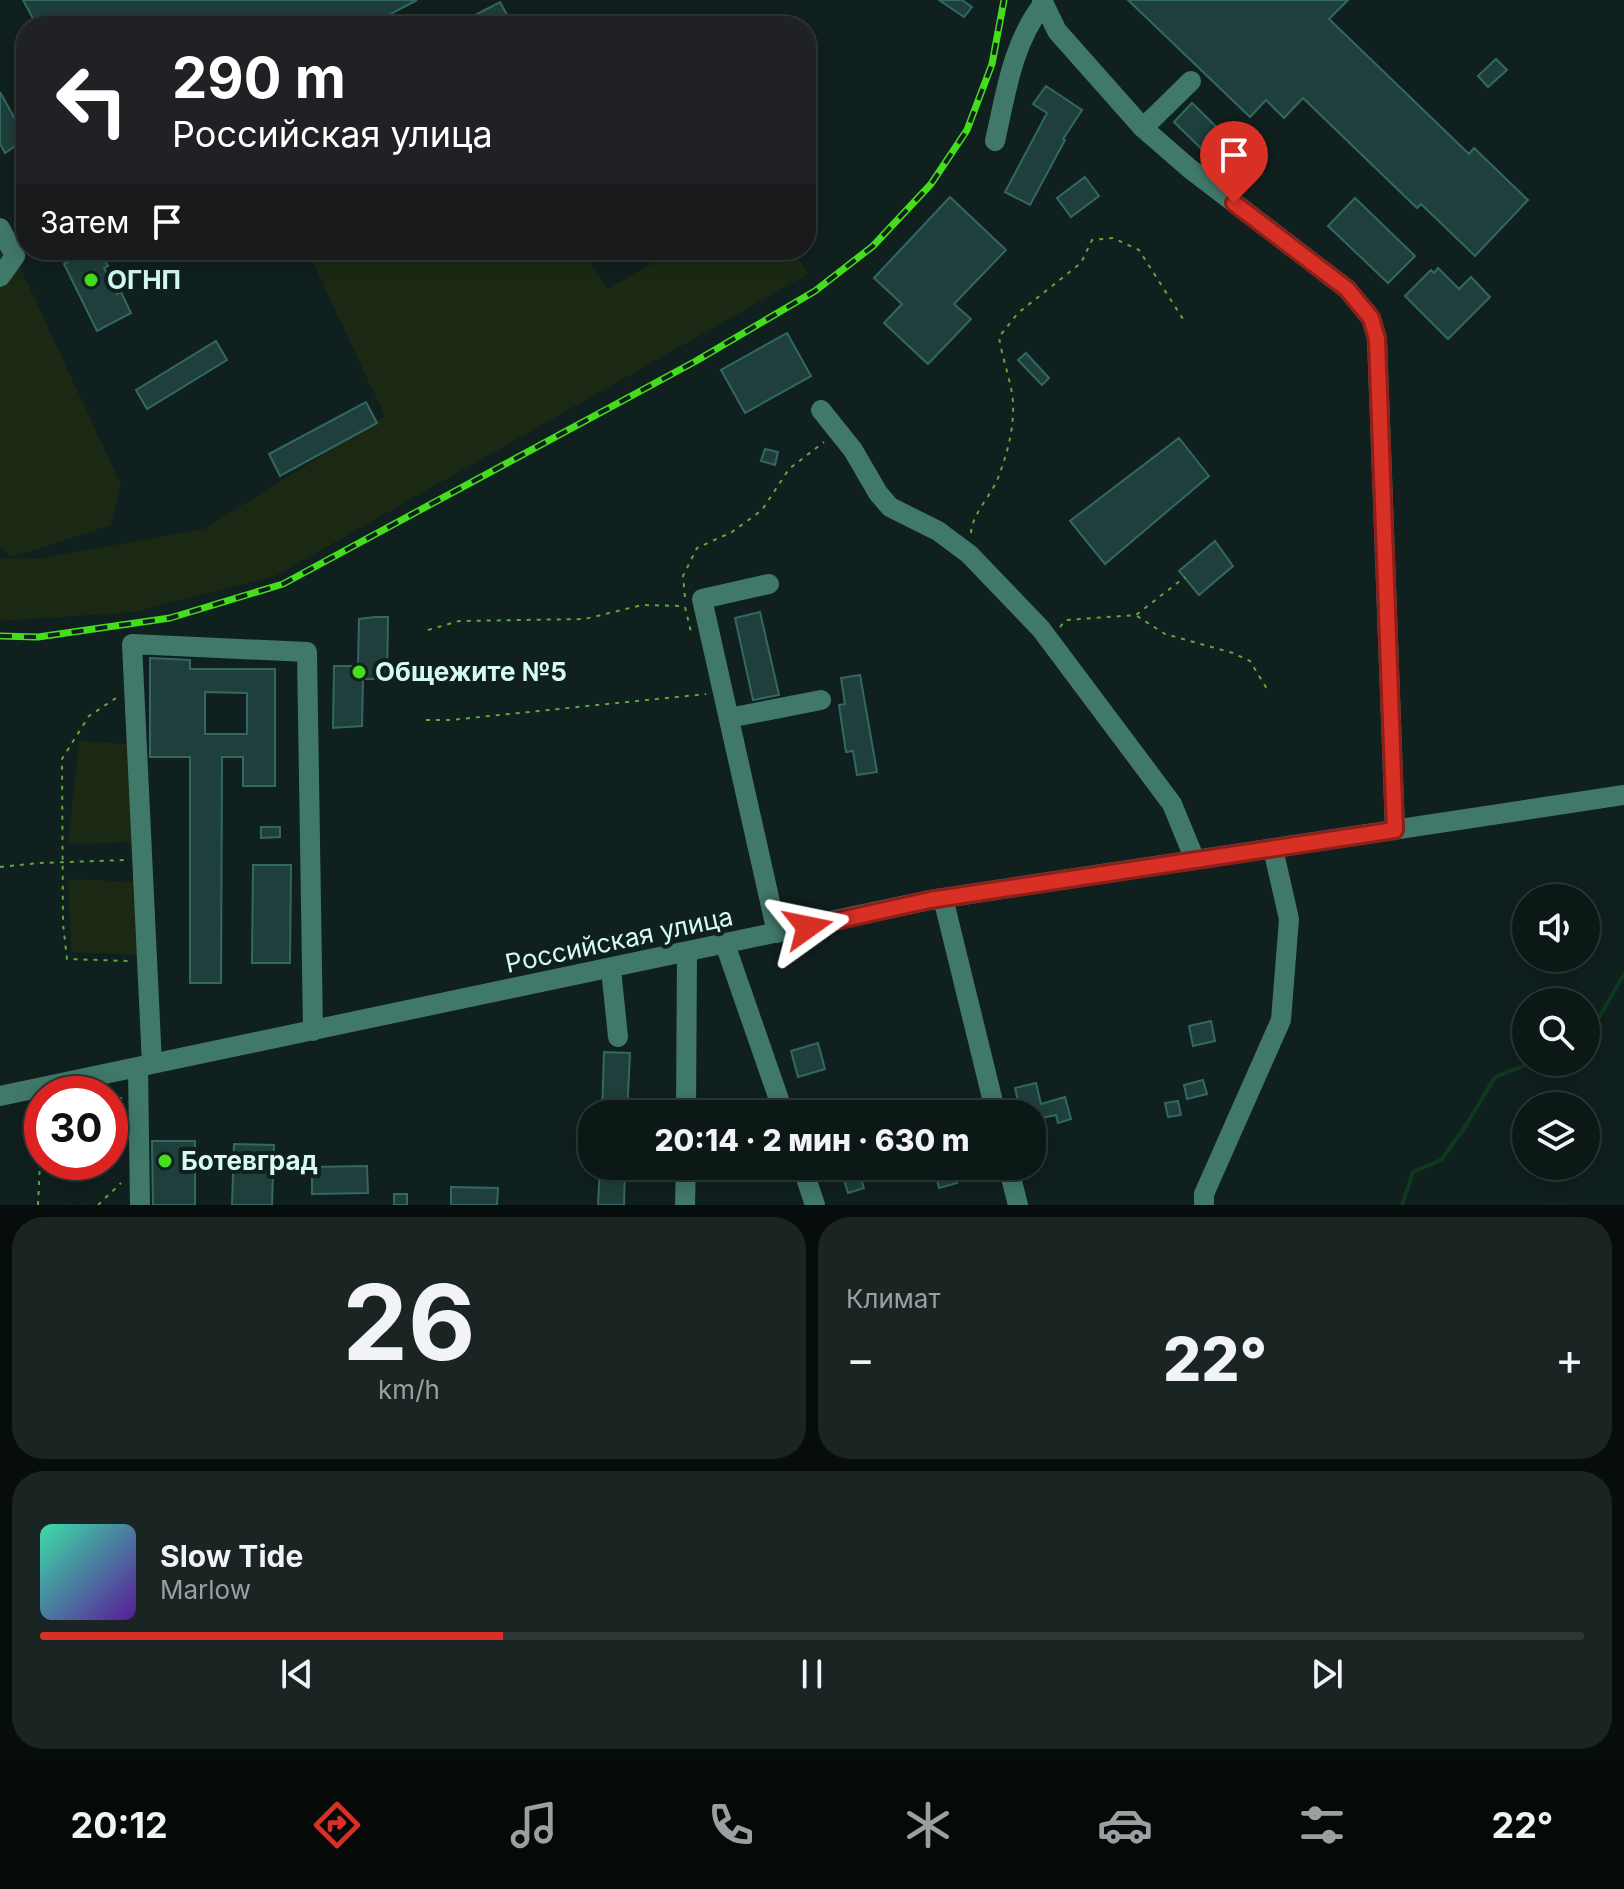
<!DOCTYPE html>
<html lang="ru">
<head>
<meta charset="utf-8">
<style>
  :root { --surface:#0c1816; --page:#1a2523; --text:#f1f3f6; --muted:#9aa0a1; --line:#2c3735; --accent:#d93025 }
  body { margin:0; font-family:Inter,sans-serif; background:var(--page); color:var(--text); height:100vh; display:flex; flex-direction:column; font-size:30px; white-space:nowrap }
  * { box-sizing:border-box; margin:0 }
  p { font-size:26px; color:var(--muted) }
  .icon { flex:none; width:44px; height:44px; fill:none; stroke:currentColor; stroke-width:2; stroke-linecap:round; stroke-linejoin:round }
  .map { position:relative; height:1205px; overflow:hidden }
  .side { display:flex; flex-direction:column; gap:12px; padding:12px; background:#070d0c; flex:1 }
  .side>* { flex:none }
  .hud { position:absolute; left:16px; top:16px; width:800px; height:244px; border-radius:32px; box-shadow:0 4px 20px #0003,0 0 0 2px var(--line); background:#202124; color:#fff; overflow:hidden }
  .tools { position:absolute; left:1512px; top:884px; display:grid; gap:16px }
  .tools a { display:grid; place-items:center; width:88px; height:88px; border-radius:50%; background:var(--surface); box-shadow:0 4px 20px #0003,0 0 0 2px var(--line); font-size:40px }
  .speed { position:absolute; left:24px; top:1076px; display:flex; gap:16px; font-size:40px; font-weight:700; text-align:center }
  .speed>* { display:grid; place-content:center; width:104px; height:104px; border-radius:50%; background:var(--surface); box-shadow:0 4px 20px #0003,0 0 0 2px var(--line); line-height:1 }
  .speed .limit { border:12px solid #d22; background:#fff; color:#111 }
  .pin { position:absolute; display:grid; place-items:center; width:68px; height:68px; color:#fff; margin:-82px -34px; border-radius:50% 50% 50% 0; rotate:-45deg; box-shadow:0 0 8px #0007 }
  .pin .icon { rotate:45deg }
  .me { position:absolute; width:88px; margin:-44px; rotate:78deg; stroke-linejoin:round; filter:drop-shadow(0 0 6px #0008) }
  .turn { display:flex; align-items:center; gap:28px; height:168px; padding:0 24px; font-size:36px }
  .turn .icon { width:104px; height:104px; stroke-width:2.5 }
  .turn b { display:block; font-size:56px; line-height:68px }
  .then { display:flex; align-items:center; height:76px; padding:0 24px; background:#0003; gap:16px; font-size:30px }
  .big { font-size:60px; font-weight:800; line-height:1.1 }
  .side .card { flex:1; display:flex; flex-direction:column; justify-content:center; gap:12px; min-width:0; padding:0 28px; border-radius:32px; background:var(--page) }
  .side .dial { align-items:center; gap:0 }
  .dial b { font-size:104px; line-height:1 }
  .song { display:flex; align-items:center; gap:24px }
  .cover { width:96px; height:96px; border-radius:12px; background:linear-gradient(135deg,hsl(160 70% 55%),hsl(270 70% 35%)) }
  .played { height:8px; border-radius:4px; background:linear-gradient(90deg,var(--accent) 30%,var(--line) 30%) }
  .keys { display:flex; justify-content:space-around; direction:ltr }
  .heat { display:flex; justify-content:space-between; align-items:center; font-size:44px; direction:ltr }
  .side .tiles { flex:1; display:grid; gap:12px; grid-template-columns:1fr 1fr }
  .card:last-child { grid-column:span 2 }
  .trip { position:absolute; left:578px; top:1100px; width:468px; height:80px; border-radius:32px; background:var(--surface); box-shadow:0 4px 20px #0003,0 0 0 2px var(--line); font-weight:800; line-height:80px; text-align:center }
  .menu { display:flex; height:128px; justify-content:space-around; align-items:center; background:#050a09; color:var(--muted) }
  .menu .icon { width:56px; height:56px }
  .menu .on { color:var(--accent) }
  .menu b { font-size:36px; color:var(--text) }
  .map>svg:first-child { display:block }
  .green { fill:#1b2914 }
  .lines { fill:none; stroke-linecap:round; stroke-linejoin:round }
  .stream { stroke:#0f391d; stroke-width:4 }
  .building { fill:#1e3f3b; stroke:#336862; stroke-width:2; fill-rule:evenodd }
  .path { stroke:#63a53d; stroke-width:2; stroke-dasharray:4 6; stroke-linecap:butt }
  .minor { stroke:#40796a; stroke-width:20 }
  .rail-casing { stroke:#44de1c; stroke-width:7 }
  .rail { stroke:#10201e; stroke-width:4; stroke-dasharray:12; stroke-linecap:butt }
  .route-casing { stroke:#8d1f18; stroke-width:20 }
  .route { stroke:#d93025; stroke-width:14 }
  .poi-dot { fill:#44de1c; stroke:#10201e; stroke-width:3 }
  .labels { text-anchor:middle; stroke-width:8; stroke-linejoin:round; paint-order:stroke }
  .poi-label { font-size:26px; font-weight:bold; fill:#d4faf2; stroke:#10201e; text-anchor:start }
  .street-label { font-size:26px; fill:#d4faf2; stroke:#10201e }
</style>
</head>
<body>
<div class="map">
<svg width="1624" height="1205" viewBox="0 0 1624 1205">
  <rect width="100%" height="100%" fill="#10201e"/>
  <path class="green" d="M0 224 121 485 111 525 12 557 0 548Z
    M307 250H583L608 289 675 250H793L808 274 277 575 135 612 0 621V558L37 559 204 529 385 416Z
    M79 741 128 744 135 842 68 844Z
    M68 879 137 882 138 955 71 952Z"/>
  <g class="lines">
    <path class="stream" d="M1586 1027 1600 1016 1624 974
      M1402 1205 1413 1172 1441 1160 1465 1127 1495 1077 1534 1062"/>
  </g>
  <path class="building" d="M23 0H417L368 26H37Z
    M939 0H962L972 7 964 17Z
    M1128 0H1348L1329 19 1469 154 1474 148 1528 200 1475 256 1421 204 1417 208 1303 98 1284 118 1266 100 1250 117Z
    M500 2 513 26H454Z
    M1496 59 1507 70 1488 87 1478 76Z
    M1046 86 1082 110 1063 139 1065 140 1030 205 1005 192 1047 113 1033 104Z
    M0 92 26 139 5 153 0 144Z
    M1192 103 1238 148 1219 166 1174 122Z
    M1085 177 1099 196 1071 217 1057 198Z
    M950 197 1006 250 954 304 971 319 928 364 884 323 902 304 874 278Z
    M1355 198 1415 256 1388 283 1328 226Z
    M91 250H100L108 266 104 268 117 294 121 292 131 313 97 331 64 264Z
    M1438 268 1459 289 1471 277 1490 297 1448 339 1405 296 1431 270 1434 273Z
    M787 333 811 376 745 413 721 370Z
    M216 341 227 360 147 409 136 390Z
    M1026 353 1049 378 1042 385 1018 360Z
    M366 402 377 423 280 476 269 454Z
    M1179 438 1209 476 1105 564 1070 521Z
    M765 449 778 452 775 465 761 461Z
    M1215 541 1233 566 1199 595 1179 571Z
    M760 612 779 695 753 700 735 618Z
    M375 617H388L387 679H363L362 726 333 728 334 666H358L359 619Z
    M150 658 190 660V669H275V786H243V757H222L221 983H190V757H150ZM205 692 247 693V734H205Z
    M860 675 877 772 857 775 853 751 846 752 839 705 845 704 841 678Z
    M261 827H280V837L261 838Z
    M253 865H291L290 963H252Z
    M1211 1021 1215 1041 1193 1046 1189 1026Z
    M818 1043 825 1069 798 1077 791 1051Z
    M604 1052 630 1053 627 1114H602Z
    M1203 1080 1207 1094 1187 1099 1184 1085Z
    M1036 1083 1041 1104 1065 1097 1071 1119 1058 1123 1056 1115 1032 1120V1114H1021L1015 1088Z
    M1178 1101 1181 1115 1168 1117 1165 1103Z
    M152 1141H195V1205H153Z
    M234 1144 274 1145 272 1205H232Z
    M367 1166 368 1193 312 1194V1167Z
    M600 1166H625L624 1205H598Z
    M827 1166H870L871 1169 859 1172 864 1188 848 1193 843 1177 831 1180Z
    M954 1172 957 1183 939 1188 936 1177Z
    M451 1187 498 1188 497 1205H451Z
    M394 1194H407V1205H394Z"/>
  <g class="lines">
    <path class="path" d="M971 533C972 514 991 496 998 478 1007 454 1014 430 1013 404 1013 387 1002 358 999 337L1018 313 1081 263 1092 240 1113 238 1139 250 1183 319
      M685 597 683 576 697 548 732 532 762 510 789 469 824 442
      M685 607 691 632
      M1137 616 1165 634 1233 653 1250 661 1267 689
      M1060 627 1066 620 1136 615 1185 577
      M428 630 459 621 585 619 642 605 684 606
      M116 698 89 716 62 759 63 924 67 959 129 961
      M426 720H450L706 694
      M0 867 39 863 126 860
      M110 1100 122 1098
      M38 1205 42 1119
      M98 1205 121 1183"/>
    <path class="minor" d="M1042 0 1057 31 1143 128 1189 168 1347 289 1371 318 1377 339 1395 830
      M1143 128 1191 81
      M995 141C1006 93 1012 44 1043 4
      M0 228 15 256 0 277
      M821 410 853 450 878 493 890 507 938 531 969 554 1041 629 1172 804 1195 860
      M769 584 702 599 777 933
      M729 718 821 700
      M943 898 996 1114
      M725 944 784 1114
      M611 969 618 1037
      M152 1064 132 644 307 652 313 1031
      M138 1067 140 1205
      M0 1096 930 900 1624 795
      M686 1114 687 952
      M802 1166 815 1205
      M1008 1166 1018 1205
      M685 1205 686 1166
      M1204 1205V1194L1281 1020 1289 919 1273 849"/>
    <defs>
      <path id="rail" d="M0 636 38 637 170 618 283 584 696 361 815 291 873 246 931 184 967 130 992 64 1004 0"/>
    </defs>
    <use href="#rail" class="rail-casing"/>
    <use href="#rail" class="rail"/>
  </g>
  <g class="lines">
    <defs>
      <path id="route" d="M808 927 930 900 1395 830 1377 339 1371 318 1347 289 1234 203"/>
    </defs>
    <use href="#route" class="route-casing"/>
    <use href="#route" class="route"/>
  </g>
  <g class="poi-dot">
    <circle cx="91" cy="280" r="8"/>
    <circle cx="359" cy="672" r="8"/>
    <circle cx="165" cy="1161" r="8"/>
  </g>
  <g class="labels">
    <g class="poi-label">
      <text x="107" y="289">ОГНП</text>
      <text x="375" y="681">Общежите №5</text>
      <text x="181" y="1170">Ботевград</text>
    </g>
    <g class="street-label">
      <text transform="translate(619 940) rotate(-12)" y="9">Российская улица</text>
    </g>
  </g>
</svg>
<div class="tools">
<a><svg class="icon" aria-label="sound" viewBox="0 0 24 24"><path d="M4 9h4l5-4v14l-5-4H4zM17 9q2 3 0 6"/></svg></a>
<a><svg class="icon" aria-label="search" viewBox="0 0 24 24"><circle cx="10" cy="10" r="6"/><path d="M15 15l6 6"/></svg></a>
<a><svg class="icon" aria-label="layers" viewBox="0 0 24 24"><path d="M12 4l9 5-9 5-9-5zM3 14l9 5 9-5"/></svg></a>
</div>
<div class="speed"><div class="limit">30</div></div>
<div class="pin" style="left:1234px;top:203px;background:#d93025"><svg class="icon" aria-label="arrive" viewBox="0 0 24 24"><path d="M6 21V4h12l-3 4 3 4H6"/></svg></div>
<svg class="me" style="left:808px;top:927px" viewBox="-20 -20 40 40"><path d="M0-17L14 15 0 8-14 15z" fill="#d93025" stroke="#fff" stroke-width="4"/></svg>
<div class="trip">20:14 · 2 мин · 630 m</div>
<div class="hud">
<div class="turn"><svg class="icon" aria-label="left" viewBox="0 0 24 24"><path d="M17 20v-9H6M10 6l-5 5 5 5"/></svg><div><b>290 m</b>Российская улица</div></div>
<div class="then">Затем<svg class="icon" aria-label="arrive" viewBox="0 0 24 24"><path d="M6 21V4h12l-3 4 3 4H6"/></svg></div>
</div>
</div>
<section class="side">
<div class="tiles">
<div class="card dial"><b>26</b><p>km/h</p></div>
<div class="card"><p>Климат</p>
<div class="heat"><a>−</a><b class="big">22°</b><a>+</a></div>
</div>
<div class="card">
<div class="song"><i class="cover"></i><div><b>Slow Tide</b><p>Marlow</p></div></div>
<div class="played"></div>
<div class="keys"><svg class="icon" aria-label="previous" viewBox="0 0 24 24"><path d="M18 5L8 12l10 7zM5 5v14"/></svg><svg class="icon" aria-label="pause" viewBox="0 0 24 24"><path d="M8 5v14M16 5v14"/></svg><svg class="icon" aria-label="next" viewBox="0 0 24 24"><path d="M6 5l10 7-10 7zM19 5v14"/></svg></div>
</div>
</div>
</section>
<nav class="menu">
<b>20:12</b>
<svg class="icon on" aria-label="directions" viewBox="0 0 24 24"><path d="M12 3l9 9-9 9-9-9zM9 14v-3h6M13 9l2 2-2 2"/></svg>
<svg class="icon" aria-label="music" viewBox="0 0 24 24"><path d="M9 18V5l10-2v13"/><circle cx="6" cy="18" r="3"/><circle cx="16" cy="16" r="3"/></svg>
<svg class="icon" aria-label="phone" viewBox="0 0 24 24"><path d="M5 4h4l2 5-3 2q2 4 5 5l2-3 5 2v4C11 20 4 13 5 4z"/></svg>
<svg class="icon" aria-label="climate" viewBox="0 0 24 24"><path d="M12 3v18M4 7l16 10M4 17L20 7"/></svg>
<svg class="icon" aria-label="car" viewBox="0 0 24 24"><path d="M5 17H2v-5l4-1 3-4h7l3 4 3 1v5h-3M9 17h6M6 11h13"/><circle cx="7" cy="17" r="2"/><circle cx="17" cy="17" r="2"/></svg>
<svg class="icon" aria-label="filters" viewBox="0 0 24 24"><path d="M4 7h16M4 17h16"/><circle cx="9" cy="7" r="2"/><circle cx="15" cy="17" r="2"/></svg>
<b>22°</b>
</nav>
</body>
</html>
